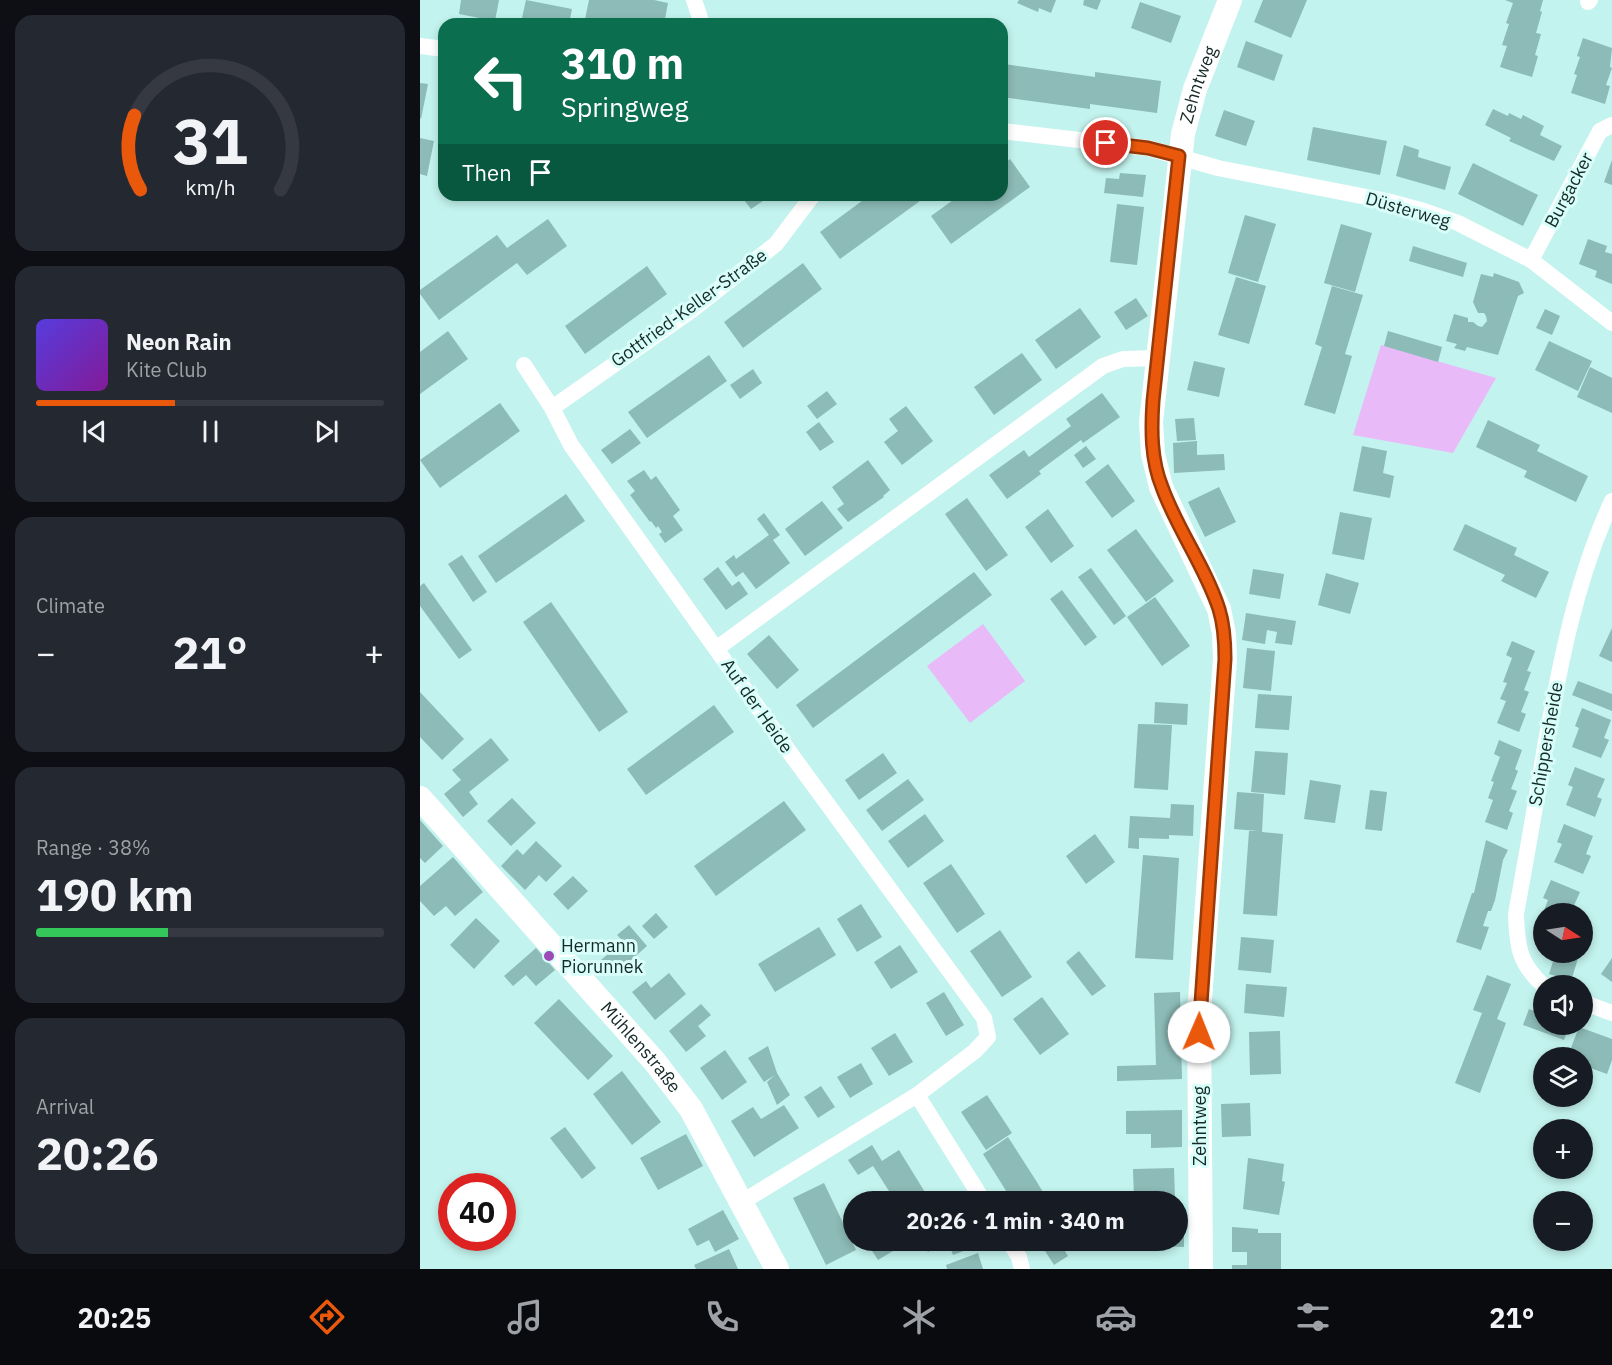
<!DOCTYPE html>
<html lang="en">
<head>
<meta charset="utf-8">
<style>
  :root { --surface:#171b24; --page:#242831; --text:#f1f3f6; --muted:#9ea1a6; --line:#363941; --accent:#ea580c }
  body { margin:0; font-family:"IBM Plex Sans",sans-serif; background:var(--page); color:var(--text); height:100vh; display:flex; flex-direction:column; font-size:22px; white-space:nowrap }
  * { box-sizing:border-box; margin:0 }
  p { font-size:20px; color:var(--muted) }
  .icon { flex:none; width:33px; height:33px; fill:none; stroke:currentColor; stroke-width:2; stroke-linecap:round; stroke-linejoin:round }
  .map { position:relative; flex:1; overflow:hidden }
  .panel { display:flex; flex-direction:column; gap:15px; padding:15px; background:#0d0f14; width:420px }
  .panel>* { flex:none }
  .hud { position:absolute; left:18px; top:18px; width:570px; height:183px; border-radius:18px; box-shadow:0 3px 9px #0003; background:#0b6e4f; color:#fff; overflow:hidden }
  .needle { width:39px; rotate:102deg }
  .buttons { position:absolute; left:1113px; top:903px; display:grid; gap:12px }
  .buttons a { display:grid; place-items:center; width:60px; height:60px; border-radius:50%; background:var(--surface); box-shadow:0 3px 9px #0003; font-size:30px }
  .speed { position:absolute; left:18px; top:1173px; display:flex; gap:12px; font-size:30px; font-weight:700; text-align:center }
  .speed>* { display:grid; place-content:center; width:78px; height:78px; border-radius:50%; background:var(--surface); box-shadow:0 3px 9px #0003; line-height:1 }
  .speed .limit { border:9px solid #d22; background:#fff; color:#111 }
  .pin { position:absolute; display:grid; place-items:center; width:51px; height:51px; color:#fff; margin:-26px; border:3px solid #fff; border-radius:50%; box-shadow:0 2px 6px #0007 }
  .me { position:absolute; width:66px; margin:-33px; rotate:1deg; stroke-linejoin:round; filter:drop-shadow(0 0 4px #0008) }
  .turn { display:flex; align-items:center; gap:21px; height:126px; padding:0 24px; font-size:27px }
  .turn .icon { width:78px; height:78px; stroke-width:2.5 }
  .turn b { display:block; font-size:42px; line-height:51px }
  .then { display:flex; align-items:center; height:57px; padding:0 24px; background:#0003; gap:12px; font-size:22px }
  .big { font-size:45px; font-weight:700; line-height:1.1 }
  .panel .widget { flex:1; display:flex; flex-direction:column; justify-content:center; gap:9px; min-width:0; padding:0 21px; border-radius:18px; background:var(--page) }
  .panel .dial { align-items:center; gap:0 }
  .dial svg { height:156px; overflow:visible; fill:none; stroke:var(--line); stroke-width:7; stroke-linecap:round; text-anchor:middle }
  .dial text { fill:var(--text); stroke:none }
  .song { display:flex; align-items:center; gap:18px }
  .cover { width:72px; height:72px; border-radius:9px; background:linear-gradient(135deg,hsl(250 70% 55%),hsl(290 70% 35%)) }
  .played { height:6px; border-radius:3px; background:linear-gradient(90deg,var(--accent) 40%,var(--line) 40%) }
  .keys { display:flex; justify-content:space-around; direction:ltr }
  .heat { display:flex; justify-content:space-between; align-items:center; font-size:33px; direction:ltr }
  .charge { height:9px; border-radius:4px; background:linear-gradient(90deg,#34c759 38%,var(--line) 0) }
  .trip { position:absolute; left:423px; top:1191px; width:345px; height:60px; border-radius:30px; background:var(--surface); box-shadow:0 3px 9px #0003; font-weight:700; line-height:60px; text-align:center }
  .menu { display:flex; height:96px; justify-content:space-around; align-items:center; background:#090b0e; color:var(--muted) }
  .menu .icon { width:42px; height:42px }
  .menu .current { color:var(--accent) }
  .menu b { font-size:27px; color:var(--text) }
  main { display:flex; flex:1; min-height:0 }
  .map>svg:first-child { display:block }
  .green { fill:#e8bbf8 }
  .building { fill:#8dbbb7 }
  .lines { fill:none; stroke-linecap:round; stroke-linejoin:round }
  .street { stroke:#fff; stroke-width:16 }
  .secondary { stroke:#fff; stroke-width:24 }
  .route-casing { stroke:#983908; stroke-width:15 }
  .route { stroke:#ea580c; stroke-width:10 }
  .poi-dot { fill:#9d49b8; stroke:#d8fefa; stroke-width:2 }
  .labels { text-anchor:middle; stroke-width:6; stroke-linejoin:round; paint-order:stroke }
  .street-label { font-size:18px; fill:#162927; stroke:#d8fefa }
  .poi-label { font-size:18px; fill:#162927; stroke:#d8fefa; text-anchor:start }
</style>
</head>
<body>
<main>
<section class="panel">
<div class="widget dial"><svg viewBox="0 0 100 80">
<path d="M14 69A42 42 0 1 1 86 69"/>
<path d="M14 69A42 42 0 0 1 11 31" stroke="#ea580c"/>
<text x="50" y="56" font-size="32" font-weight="700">31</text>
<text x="50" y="72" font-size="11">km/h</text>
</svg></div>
<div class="widget">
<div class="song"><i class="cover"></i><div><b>Neon Rain</b><p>Kite Club</p></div></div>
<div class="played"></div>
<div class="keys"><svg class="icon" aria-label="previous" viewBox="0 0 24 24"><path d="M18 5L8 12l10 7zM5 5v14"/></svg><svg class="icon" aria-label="pause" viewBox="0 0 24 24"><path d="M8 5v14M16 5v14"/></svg><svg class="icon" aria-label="next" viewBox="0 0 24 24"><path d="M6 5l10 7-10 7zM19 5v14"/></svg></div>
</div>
<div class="widget"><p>Climate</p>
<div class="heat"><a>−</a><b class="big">21°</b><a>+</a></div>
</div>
<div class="widget"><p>Range · 38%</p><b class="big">190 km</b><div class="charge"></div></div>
<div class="widget"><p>Arrival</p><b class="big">20:26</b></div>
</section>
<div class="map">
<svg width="1192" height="1269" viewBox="0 0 1192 1269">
  <rect width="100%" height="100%" fill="#c3f3ee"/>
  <path class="green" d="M961 345 1076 378 1033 453 933 435Z
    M563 624 605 681 550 723 507 666Z"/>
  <path class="building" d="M41 0H79L75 21 39 14Z
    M106 0 152 9 149 24H135L102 18Z
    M169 0H234L248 3 244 24H164Z
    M599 0H636L631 13 619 8 618 12 597 3Z
    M664 0H681L677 10 663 5Z
    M843 0H887L871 38 834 22Z
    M1085 0H1123L1120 11 1122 12 1116 33 1121 34 1115 55 1118 56 1112 77 1080 67 1087 46 1082 45 1089 24 1086 23 1093 3Z
    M720 2 761 16 751 43 711 28Z
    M310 18 334 21 333 24H309Z
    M1163 38 1192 48 1190 67 1192 68 1186 85 1190 86 1185 104 1151 93 1157 75 1154 74 1160 57 1157 56Z
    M826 41 863 55 854 81 817 67Z
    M584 64 675 77V72L741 81 737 113 670 104V109L582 97Z
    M0 83 8 84 1 119 0 118Z
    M1073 109 1088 116 1089 113 1101 119 1103 115 1124 126 1120 135 1142 146 1134 161 1089 141 1091 138 1065 125Z
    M804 110 835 121 826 146 795 136Z
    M893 127 967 141 960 175 887 160Z
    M0 138 14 141 7 176 0 174Z
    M984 145 999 150 998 157 1031 167 1025 190 976 176Z
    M590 159 610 187 531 244 511 216 540 195H582V165Z
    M1192 160V185L1184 182Z
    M1053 163 1118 195 1103 226 1038 194Z
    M700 173 726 175 723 197 684 193 686 178 699 179Z
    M320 195H352L331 209Z
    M450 195H496L500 201 420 259 400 232Z
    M697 204 724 207 717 265 690 262Z
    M825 215 856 224 838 282 808 273Z
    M128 219 147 246 107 275 97 263 19 320 0 294V290L77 235 87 248Z
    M921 224 952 233 935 292 904 283Z
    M1168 239 1187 246 1185 252 1192 254V284L1175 277 1177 271 1159 264Z
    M993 246 1047 263 1043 277 989 261Z
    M383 263 402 289 323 348 304 322Z
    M227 266 247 294 165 354 145 326Z
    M1074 273 1099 282 1104 293 1098 296 1078 355 1047 347 1045 351 1034 348 1037 344 1026 341 1034 314 1048 318V322H1053L1058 326 1062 327 1067 321 1066 316 1064 313H1058L1053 302 1061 274 1073 277Z
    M816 277 846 286 829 344 798 335Z
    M912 286 943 295 925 354 932 356 915 414 884 405 902 347 895 344Z
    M716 298 728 316 706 330 694 312Z
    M660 308 681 337 636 369 615 340Z
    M1125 309 1140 316 1132 335 1116 328Z
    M28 331 48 359 0 394V352Z
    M968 331 1022 347 1018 362 964 346Z
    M1129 341 1172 361 1158 391 1115 370Z
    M602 353 622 380 574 415 554 387Z
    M289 355 307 381 227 438 208 412Z
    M774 361 805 368 799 397 767 390Z
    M1170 367 1192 378V413L1157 397Z
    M333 369 342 383 320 399 310 385Z
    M407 391 417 404 397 419 387 406Z
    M682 393 700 417 663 443 661 440 619 471 621 474 587 499 569 475 604 450 609 457 651 426 646 419Z
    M80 403 100 431 20 488 0 460Z
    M486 406 513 441 482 465 464 442 478 431 469 419Z
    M774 418 776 440 757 441 755 419Z
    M1068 420 1120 445 1117 451 1168 476 1156 502 1104 477 1107 471 1056 447Z
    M399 422 414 442 400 451 386 432Z
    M210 429 221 443 192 464 181 450Z
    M777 441V455L804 454 805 470 754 473 753 443Z
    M666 446 676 459 663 468 654 455Z
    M942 446 967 451 963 473 974 476 970 498 933 491Z
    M448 460 470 490 463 496 464 497 428 522 417 509 424 504 412 487Z
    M688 464 715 501 692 518 665 482Z
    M224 470 231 480 236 476 260 510 253 516 263 530 245 543 239 534 242 532 238 526 236 528 231 521 230 522 210 495 215 491 207 481Z
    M799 487 816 522 785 537 768 502Z
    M146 494 165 521 76 583 58 556Z
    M547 498 588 555 566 571 525 514Z
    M402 501 423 528 385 556 365 529Z
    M628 509 654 546 631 563 605 527Z
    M920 512 952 518 944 560 912 554Z
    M344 513 360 535 353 540 370 563 336 589 323 572 316 577 305 562 314 555 316 559 349 535 337 519Z
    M1045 524 1097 548 1094 555 1129 572 1116 598 1081 581 1085 575 1033 550Z
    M716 529 754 581 726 602 687 550Z
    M42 555 67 592 53 602 28 564Z
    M298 567 312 586 319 581 328 594 306 610 283 579Z
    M671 568 706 616 694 625 658 577Z
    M833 569 864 574 860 599 829 594Z
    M554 572 572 595 393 728 376 705Z
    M906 573 939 583 930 614 898 605Z
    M4 583 52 650 39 659 0 606V586Z
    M642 590 677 637 665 646 630 599Z
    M735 597 770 646 742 666 707 617Z
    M131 602 208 712 179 732 103 622Z
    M826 613 876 621 872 645 855 643 857 632 847 630 845 644 822 640Z
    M1192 628V662L1179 656Z
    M349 635 379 670 357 689 327 654Z
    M1092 641 1115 651 1107 671 1111 672 1104 690 1109 692 1101 712 1106 714 1099 732 1077 723 1086 701 1080 699 1087 683 1083 682 1092 658 1086 655Z
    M827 648 855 651 851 691 823 688Z
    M1158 681 1192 694V711L1152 695Z
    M0 692 44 739 22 760 0 737Z
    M838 694 872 696 869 730 835 728Z
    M735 702 768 704 767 725 734 723Z
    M294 705 314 732 226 795 207 769Z
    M1162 708 1191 720 1184 738 1189 740 1181 758 1152 747 1159 728 1155 726Z
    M718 724 752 725 748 790 714 788Z
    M71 738 89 760 49 792 58 804 43 817 24 794 41 780 32 770Z
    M1079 740 1102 750 1095 769 1098 771 1091 789 1097 791 1089 811 1093 813 1087 830 1065 822 1073 800 1068 798 1074 782 1071 781 1080 757 1074 754Z
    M835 751 868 753 865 795 831 792Z
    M463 753 477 773 439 800 425 780Z
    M1155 767 1185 779 1177 797 1182 799 1175 817 1146 805 1153 787 1148 785Z
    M488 779 504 800 462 831 446 810Z
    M890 780 921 785 915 823 884 819Z
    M950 790 967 792 962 831 945 829Z
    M817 792 844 794 842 832 863 834 857 916 823 914 829 831H838L814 829Z
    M92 798 116 823 91 846 67 821Z
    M364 801 386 830 296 896 274 866Z
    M751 804 774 805 773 836 749 835V839L719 838V849L708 848 710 816 750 818Z
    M505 814 524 841 488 868 468 841Z
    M0 820 23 846 5 863 0 858Z
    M1144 824 1173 836 1166 854 1171 856 1163 874 1134 862 1142 844 1137 842Z
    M675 834 695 862 666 884 646 856Z
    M1066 840 1088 850 1083 860 1075 900 1071 911H1068L1063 926 1069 927 1061 950 1036 942 1052 893H1054Z
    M116 841 142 866 126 882 119 875 105 890 81 866 97 849 103 855Z
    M723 855 759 858 753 960 715 958Z
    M33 857 63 892 35 916 26 906 14 916 0 901V886Z
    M531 864 565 914 537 933 503 883Z
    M153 876 168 891 148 910 133 894Z
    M1131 880 1160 892 1152 910 1160 914H1124V920L1121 918 1128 900 1123 898Z
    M441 904 462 937 437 952 417 919Z
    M236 913 248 927 234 939 222 926Z
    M56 918 80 941 54 969 30 945Z
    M209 925 227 946 194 975 181 960 203 941 197 935Z
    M399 927 416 955 355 992 338 964Z
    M580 930 612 977 582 997 550 951Z
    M821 937 854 940 851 973 818 970Z
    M480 945 498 972 471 989 454 962Z
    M116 948 135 970 116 986 106 975 93 986 84 976Z
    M659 951 686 986 672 996 646 962Z
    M1136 952H1160L1151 981 1129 974Z
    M1192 958V982L1181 974Z
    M249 973 266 994 235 1020 212 992 226 981 231 988Z
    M1067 975 1091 984 1077 1019 1086 1023 1060 1093 1035 1083 1062 1013 1053 1010Z
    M826 984 867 987 864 1017 824 1013Z
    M524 992 544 1025 526 1036 506 1003Z
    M760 992 762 1079 697 1081V1066L736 1065 734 993Z
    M622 997 649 1034 620 1055 593 1019Z
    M139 999 193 1056 168 1080 114 1023Z
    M281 1004 291 1015 278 1026 286 1036 266 1052 249 1031Z
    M1109 1009 1124 1015V1024H1150L1144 1040 1103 1025Z
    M1159 1027 1192 1039V1060L1187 1074 1162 1065V1058H1147Z
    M860 1031 861 1074 830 1075 829 1032Z
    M475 1033 493 1062 469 1076 451 1048Z
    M348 1046 357 1073 370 1095 357 1105 347 1082 355 1075 344 1082 328 1058Z
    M305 1050 327 1082 302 1100 280 1068Z
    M441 1063 453 1084 430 1098 417 1077Z
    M202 1071 241 1122 212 1145 173 1094Z
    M401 1086 415 1107 398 1118 384 1097Z
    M567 1095 592 1133 566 1150 541 1112Z
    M830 1103 831 1136 802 1137 801 1104Z
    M364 1105 379 1128 334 1157 311 1121 333 1107 341 1119Z
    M762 1110V1147L731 1148V1134H706V1111Z
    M145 1127 176 1168 162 1179 130 1138Z
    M266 1134 283 1166 238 1190 220 1158Z
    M588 1137 615 1179 629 1202H593L563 1154Z
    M452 1145 462 1161 479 1150 511 1202H476L453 1166 438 1175 428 1160Z
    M828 1158 864 1164 862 1181 865 1182 859 1215 823 1209Z
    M754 1168 755 1198 714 1199 713 1169Z
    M404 1183 436 1250 406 1265 373 1198Z
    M303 1210 319 1239 295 1252 289 1240 277 1246 268 1229Z
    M812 1227 838 1229V1233H861V1269H812V1265H827V1252H812Z
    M758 1232H764V1247L739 1246V1240H758Z
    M445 1240H466L473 1251 458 1260Z
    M500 1240H527L508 1252Z
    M542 1240H546L549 1249 533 1255 530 1247Z
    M618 1240H638L648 1256 634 1265Z
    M309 1249 318 1269H276L274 1265Z
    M558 1253 563 1269H527L526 1265Z"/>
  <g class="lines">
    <path class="street" d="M274 0 282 24
      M1168 2 1170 0
      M0 46 24 49
      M582 131 728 148 798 168 967 201 1004 211 1038 223 1111 260 1192 323
      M1111 260 1180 131 1192 125
      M104 365 132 408 151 445 373 757 564 1018 568 1037 555 1051 497 1095 322 1202
      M132 408 272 310 356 244 393 195
      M296 649 683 366 703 359 737 358
      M1124 986C1099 964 1097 946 1096 914 1106 859 1116 803 1125 747 1140 664 1156 579 1192 501
      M1162 1002 1192 1013
      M497 1095 564 1202
      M588 1240 599 1257 602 1269"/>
    <g class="secondary">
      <path id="s1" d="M0 798 235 1062 271 1109 357 1269"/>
      <path id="s2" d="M781 1269 779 1013 805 659 804 634 799 609 741 487 733 454 731 422 763 134 775 89 810 0"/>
    </g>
  </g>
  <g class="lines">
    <defs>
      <path id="route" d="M686 143 728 148 759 156 733 401C731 430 731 460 742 487 757 529 785 566 799 609 804 625 805 642 805 659L779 1032"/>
    </defs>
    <use href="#route" class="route-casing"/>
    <use href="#route" class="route"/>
  </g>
  <circle class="poi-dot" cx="129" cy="956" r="6"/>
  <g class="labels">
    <g class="street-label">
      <text dy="6" stroke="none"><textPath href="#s2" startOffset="1204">Zehntweg</textPath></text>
      <text transform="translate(1149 190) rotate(-62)" y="6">Burgacker</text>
      <text transform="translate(988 210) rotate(16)" y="6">Düsterweg</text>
      <text transform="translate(269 308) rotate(-36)" y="6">Gottfried-Keller-Straße</text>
      <text transform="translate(337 706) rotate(55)" y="6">Auf der Heide</text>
      <text transform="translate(1126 744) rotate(-80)" y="6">Schippersheide</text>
      <text dy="6" stroke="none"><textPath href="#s1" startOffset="333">Mühlenstraße</textPath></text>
      <text transform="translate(780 1126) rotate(-90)" y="6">Zehntweg</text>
    </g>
    <g class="poi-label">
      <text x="141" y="952">Hermann<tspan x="141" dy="21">Piorunnek</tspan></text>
    </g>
  </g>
</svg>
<div class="buttons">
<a><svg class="needle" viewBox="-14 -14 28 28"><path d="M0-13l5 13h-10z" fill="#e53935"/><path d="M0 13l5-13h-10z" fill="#9ea1a6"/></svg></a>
<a><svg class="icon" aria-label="sound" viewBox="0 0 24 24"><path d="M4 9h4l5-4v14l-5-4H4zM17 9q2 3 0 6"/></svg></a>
<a><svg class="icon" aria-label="layers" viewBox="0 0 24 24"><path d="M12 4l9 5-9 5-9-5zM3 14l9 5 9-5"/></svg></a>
<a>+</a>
<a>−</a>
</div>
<div class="speed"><div class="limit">40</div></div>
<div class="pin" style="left:686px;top:143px;background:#d93025"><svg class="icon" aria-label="arrive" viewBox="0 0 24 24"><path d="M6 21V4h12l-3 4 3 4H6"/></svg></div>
<svg class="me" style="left:779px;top:1032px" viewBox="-20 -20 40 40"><circle r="19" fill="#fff"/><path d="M0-13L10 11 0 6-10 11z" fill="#ea580c"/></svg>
<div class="trip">20:26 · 1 min · 340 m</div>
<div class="hud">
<div class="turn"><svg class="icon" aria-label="left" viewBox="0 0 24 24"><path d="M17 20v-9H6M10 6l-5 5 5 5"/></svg><div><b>310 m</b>Springweg</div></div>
<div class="then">Then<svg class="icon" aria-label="arrive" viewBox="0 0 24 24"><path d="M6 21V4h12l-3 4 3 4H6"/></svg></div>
</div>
</div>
</main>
<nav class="menu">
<b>20:25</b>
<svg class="icon current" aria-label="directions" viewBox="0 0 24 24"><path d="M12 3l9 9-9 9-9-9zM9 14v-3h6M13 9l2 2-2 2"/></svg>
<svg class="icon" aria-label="music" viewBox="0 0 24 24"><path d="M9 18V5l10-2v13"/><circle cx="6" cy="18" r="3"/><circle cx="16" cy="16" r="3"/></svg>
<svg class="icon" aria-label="phone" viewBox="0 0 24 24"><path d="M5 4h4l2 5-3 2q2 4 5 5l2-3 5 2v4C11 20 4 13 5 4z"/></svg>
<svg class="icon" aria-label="climate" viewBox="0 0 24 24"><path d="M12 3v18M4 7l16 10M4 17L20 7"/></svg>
<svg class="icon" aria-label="car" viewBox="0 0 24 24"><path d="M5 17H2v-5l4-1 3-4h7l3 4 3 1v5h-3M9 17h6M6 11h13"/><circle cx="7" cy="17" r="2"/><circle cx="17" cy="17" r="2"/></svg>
<svg class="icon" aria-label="filters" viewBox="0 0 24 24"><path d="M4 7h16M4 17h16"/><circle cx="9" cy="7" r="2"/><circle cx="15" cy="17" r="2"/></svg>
<b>21°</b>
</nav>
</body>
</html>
